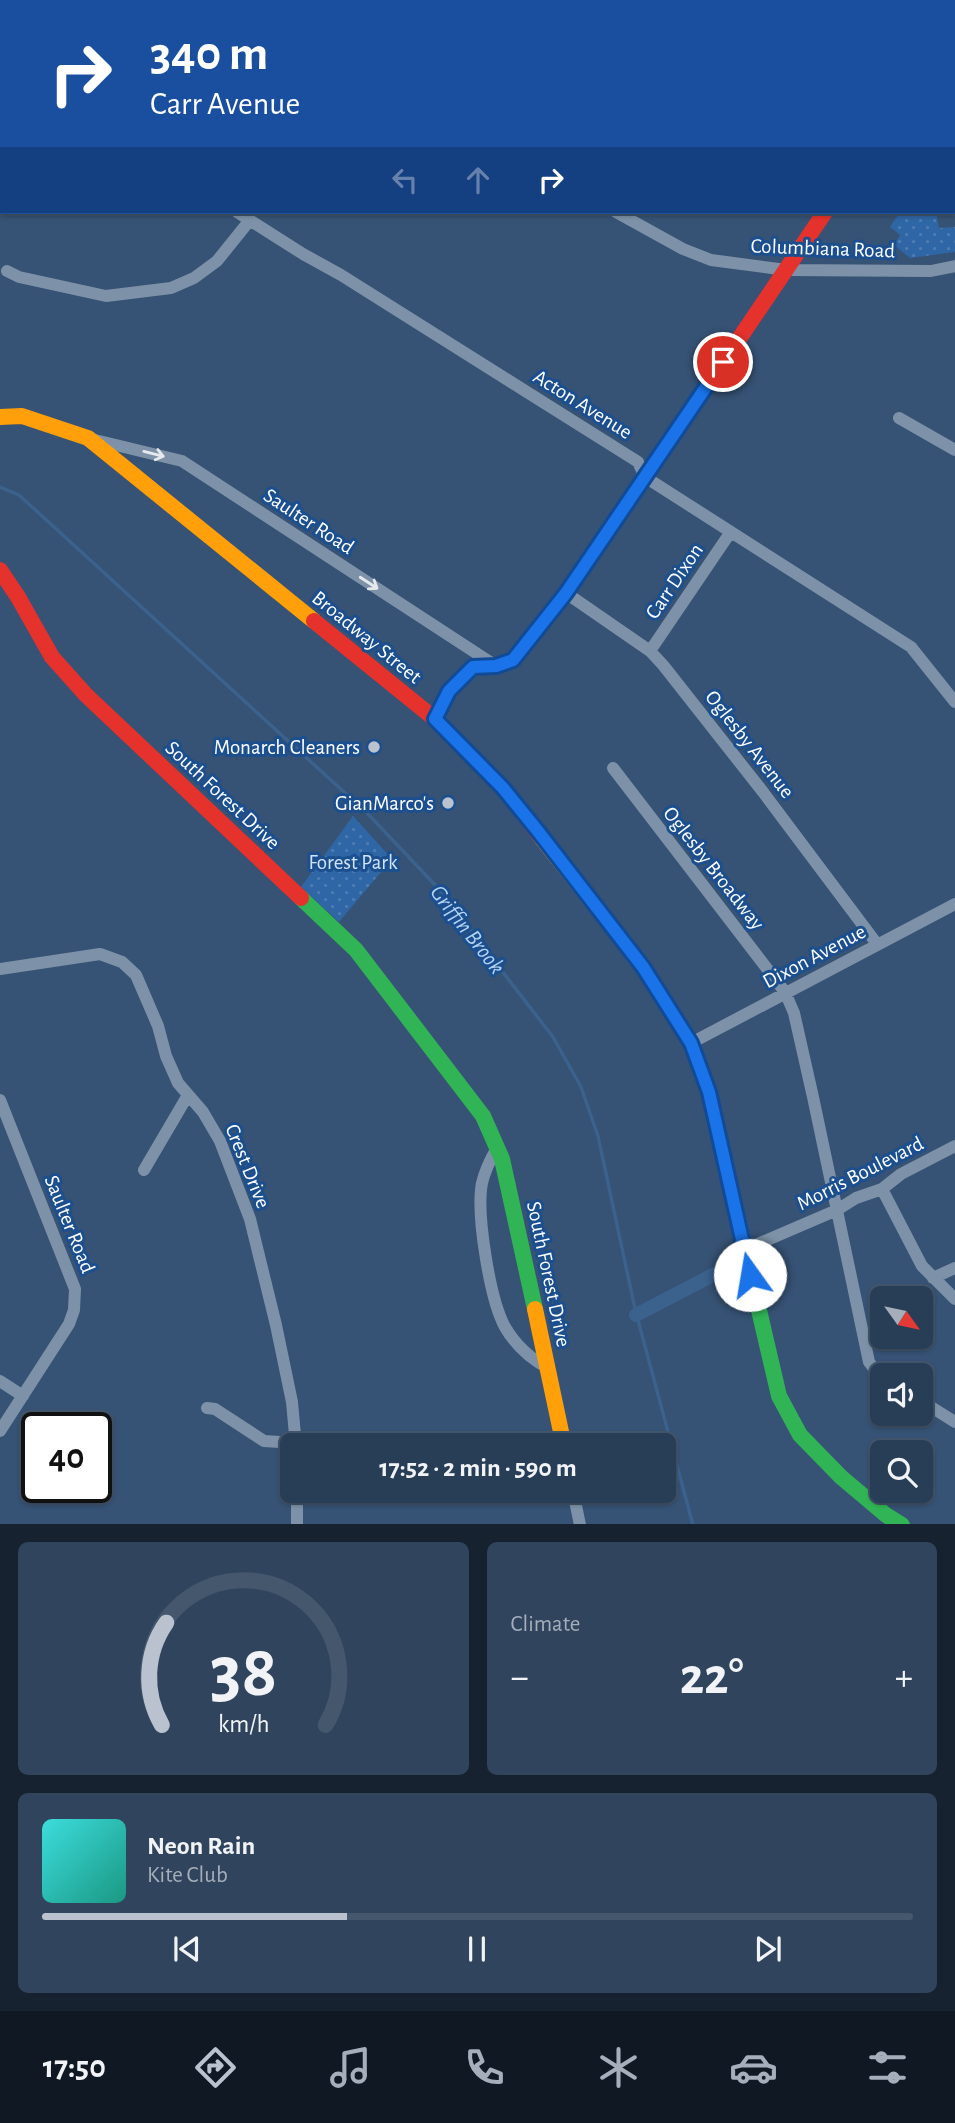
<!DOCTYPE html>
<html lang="en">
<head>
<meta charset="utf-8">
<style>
  :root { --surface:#283e57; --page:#30455d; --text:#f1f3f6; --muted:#a5aeba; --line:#44576d; --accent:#b9c2ce }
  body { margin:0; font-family:"Alegreya Sans",sans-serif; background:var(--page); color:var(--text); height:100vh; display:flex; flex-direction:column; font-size:26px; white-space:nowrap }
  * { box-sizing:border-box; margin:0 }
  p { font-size:23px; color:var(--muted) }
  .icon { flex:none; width:38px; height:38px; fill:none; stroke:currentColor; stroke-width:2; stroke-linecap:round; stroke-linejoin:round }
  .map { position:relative; height:1524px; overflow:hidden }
  .panel { display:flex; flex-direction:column; gap:18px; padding:18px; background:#162230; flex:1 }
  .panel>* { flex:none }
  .top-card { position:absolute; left:0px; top:0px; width:956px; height:214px; box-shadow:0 2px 5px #0004,0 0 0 2px var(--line); background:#1a4fa0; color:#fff; overflow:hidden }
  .needle { width:46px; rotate:123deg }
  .controls { position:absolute; left:870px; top:1286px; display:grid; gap:14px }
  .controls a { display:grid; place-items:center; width:63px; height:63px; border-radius:10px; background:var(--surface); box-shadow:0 2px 5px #0004,0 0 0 2px var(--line); font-size:35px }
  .speed { position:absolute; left:21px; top:1412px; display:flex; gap:14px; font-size:35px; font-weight:700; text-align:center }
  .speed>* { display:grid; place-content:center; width:91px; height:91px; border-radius:50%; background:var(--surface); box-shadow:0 2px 5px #0004,0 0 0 2px var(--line); line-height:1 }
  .speed .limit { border:4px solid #111; border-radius:10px; background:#fff; color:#111 }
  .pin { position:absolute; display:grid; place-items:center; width:60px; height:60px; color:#fff; margin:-30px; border:4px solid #fff; border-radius:50%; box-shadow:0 2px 7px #0007 }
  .me { position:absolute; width:77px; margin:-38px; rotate:347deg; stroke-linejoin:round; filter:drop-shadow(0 0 5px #0008) }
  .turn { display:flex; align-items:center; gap:24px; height:147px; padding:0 35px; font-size:32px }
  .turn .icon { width:91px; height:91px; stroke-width:2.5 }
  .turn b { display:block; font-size:49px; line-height:60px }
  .lanes { display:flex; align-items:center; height:66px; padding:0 35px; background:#0003; justify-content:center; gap:35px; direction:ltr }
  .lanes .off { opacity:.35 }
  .big { font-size:52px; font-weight:700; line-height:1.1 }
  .panel .tile { flex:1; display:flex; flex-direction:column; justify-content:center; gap:10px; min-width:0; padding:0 24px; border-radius:10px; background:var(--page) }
  .panel .dial { align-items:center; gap:0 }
  .dial svg { height:182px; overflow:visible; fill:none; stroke:var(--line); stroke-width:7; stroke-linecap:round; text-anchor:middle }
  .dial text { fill:var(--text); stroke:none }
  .song { display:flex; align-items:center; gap:21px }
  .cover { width:84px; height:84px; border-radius:10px; background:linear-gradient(135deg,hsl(180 70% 55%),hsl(170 70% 35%)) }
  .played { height:7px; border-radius:4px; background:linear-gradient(90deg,var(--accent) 35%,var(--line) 35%) }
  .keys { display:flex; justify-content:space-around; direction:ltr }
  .heat { display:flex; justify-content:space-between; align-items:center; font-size:38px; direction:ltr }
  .panel .tiles { flex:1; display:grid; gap:18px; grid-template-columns:1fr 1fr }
  .tile:last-child { grid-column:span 2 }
  .trip { position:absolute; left:280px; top:1433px; width:396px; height:70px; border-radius:10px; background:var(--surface); box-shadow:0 2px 5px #0004,0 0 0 2px var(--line); font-weight:700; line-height:70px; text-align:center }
  .menu { display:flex; height:112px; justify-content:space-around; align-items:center; background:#101923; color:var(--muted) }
  .menu .icon { width:49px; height:49px }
  .menu .selected { color:var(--accent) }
  .menu b { font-size:32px; color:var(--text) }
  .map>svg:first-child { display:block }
  .park { fill:url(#park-dots) }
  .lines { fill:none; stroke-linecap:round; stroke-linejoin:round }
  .stream { stroke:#3b618d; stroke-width:3.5 }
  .canal { stroke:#3b618d; stroke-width:14 }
  .street { stroke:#7d92a8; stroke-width:12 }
  .fast { stroke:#30b455; stroke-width:16 }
  .slow { stroke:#ff9f0a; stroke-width:16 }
  .jam { stroke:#e5322d; stroke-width:16 }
  .oneway { stroke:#e5e9ee }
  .route-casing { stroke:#114b97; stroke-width:18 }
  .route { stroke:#1a73e8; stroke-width:12 }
  .poi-dot { fill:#b9c2ce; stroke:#1b4f8f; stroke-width:2.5 }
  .labels { text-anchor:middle; stroke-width:6; stroke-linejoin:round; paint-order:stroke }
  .street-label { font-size:21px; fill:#fff; stroke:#1b4f8f }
  .poi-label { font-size:21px; fill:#fff; stroke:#1b4f8f; text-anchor:end }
  .park-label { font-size:21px; fill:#cfe3fa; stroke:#1b4f8f }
  .water-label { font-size:23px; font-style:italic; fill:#b5d3f5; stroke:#1b4f8f }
</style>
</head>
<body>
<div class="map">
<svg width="955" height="1525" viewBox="0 0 955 1525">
  <defs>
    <pattern id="park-dots" width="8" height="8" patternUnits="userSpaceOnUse" patternTransform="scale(1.75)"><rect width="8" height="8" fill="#2f66a5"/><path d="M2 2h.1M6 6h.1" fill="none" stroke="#4e7db2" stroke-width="1.8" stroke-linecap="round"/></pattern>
  </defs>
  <rect width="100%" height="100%" fill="#365274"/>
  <path class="park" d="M900 212H936L939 228 955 227V252L910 258 894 245 900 235 890 227Z
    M353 816 392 859 339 922 301 887Z"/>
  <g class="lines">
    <path class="stream" d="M0 487 19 495 368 814 437 887 553 1037 581 1087 598 1136 635 1309 693 1525"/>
    <path class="canal" d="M636 1315 732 1265"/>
    <path class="street" d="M261 0 264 2
      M309 2 310 0
      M237 212 303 254 341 275 635 460 638 462 645 477 911 647 955 702
      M616 212 683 249 711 260 786 270 931 271 955 266
      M7 271 19 277 106 296 171 288 194 278 217 261 250 220
      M899 418 955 450
      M95 440 182 461 496 666
      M566 593 650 651 663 665 763 792 877 944
      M650 651 730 533
      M613 768 785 992 794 1013 813 1097 869 1362 875 1370 884 1376
      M0 969 100 954 122 962 136 975 158 1026 166 1056 178 1083 203 1112 220 1141 250 1219 276 1325 292 1402 296 1446
      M691 1043 955 904
      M0 1100 75 1289 74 1310 69 1324 0 1431
      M497 1148C490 1160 485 1170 482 1183 476 1214 490 1300 505 1327 516 1346 529 1358 548 1368
      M144 1170 188 1095
      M882 1189 922 1266 955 1299
      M744 1250 837 1210 856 1198 882 1189 901 1174 955 1146
      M933 1278 955 1268
      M0 1381 23 1396
      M920 1400 955 1422
      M207 1408 215 1409 264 1441 296 1443
      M297 1491V1525
      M573 1491 580 1525"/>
    <path class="fast" d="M954 26 955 24
      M435 719 449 691 473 667 496 666 513 660 566 593 642 482
      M301 898 356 950 483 1116 502 1159 535 1309
      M755 1293 779 1396 800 1435 841 1477 886 1515 902 1525"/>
    <path class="slow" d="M0 417 22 416 88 438 314 621
      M540 836 643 967 691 1043 709 1092 755 1293
      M535 1309 564 1446"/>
    <path class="jam" d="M642 482 825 212
      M0 570 18 597 52 657 86 695 301 898
      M314 621 435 719 503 788 540 836"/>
  </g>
  <defs><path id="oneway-shaft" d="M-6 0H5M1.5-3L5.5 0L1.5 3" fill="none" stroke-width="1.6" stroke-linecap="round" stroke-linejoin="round" transform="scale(1.75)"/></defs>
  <g class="oneway">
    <use href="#oneway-shaft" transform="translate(154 454) rotate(14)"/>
    <use href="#oneway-shaft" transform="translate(369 583) rotate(33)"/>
  </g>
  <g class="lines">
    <defs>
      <path id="route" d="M723 362 566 593 513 660 496 666 473 667 449 691 435 719 503 788 537 830 643 967 691 1043 709 1092 750 1275"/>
    </defs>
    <use href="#route" class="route-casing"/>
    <use href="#route" class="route"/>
  </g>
  <g class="poi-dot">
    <circle cx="374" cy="747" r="7"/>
    <circle cx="448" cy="803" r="7"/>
  </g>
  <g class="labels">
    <g class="street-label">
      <text transform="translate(823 248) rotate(2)" y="7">Columbiana Road</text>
      <text transform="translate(583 404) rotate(32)" y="7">Acton Avenue</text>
      <text transform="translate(309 521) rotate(33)" y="7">Saulter Road</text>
      <text transform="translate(674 581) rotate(-56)" y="7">Carr Dixon</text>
      <text transform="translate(367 637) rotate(39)" y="7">Broadway Street</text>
      <text transform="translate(750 744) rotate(52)" y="7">Oglesby Avenue</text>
      <text transform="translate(223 795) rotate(43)" y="7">South Forest Drive</text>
      <text transform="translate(714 868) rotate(52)" y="7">Oglesby Broadway</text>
      <text transform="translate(814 956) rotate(-28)" y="7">Dixon Avenue</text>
      <text transform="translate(248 1166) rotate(68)" y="7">Crest Drive</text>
      <text transform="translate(860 1173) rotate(-27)" y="7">Morris Boulevard</text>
      <text transform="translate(70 1224) rotate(68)" y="7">Saulter Road</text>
      <text transform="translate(549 1274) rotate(78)" y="7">South Forest Drive</text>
    </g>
    <g class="poi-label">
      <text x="360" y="754">Monarch Cleaners</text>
      <text x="434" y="810">GianMarco's</text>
    </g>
    <g class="park-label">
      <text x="353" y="869">Forest Park</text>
    </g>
    <g class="water-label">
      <text transform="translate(468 929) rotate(52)" y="8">Griffin Brook</text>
    </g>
  </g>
</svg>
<div class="controls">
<a><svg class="needle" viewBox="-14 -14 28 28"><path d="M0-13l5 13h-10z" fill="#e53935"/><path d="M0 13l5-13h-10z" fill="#a5aeba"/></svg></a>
<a><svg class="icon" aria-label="sound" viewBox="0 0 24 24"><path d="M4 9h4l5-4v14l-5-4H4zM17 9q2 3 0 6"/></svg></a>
<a><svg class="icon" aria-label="search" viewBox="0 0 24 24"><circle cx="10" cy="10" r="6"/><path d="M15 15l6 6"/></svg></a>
</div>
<div class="speed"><div class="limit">40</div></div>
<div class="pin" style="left:723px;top:362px;background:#d93025"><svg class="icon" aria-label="arrive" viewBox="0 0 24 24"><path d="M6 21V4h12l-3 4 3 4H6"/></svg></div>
<svg class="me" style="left:750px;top:1275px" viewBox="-20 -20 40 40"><circle r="19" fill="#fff"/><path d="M0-13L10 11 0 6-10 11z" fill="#1a73e8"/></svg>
<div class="trip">17:52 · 2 min · 590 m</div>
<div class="top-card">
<div class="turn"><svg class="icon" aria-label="right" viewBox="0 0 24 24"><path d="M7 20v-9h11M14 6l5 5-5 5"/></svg><div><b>340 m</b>Carr Avenue</div></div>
<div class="lanes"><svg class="icon off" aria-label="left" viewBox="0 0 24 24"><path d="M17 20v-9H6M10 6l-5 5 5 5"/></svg><svg class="icon off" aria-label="ahead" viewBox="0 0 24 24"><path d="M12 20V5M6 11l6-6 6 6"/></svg><svg class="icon" aria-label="right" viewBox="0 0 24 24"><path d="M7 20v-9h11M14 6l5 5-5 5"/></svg></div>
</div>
</div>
<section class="panel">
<div class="tiles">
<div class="tile dial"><svg viewBox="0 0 100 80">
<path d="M14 69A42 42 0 1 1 86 69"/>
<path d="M14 69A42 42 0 0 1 16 24" stroke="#b9c2ce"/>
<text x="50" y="56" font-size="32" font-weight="700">38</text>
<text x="50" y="72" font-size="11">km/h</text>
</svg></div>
<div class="tile"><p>Climate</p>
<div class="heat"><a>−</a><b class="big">22°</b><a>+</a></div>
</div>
<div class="tile">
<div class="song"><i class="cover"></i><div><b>Neon Rain</b><p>Kite Club</p></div></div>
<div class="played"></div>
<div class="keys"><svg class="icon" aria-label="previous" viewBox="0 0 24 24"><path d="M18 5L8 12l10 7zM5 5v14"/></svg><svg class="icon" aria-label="pause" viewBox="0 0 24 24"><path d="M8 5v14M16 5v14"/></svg><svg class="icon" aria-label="next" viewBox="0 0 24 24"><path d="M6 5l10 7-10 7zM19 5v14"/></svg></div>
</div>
</div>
</section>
<nav class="menu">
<b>17:50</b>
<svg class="icon selected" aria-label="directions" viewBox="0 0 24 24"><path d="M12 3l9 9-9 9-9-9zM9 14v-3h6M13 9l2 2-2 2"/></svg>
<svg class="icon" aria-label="music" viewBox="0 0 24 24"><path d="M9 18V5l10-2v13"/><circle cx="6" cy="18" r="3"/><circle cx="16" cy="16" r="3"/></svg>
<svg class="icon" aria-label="phone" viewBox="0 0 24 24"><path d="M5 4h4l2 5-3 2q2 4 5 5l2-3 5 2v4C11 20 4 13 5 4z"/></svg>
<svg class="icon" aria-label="climate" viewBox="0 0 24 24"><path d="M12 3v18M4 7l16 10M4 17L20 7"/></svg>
<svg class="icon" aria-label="car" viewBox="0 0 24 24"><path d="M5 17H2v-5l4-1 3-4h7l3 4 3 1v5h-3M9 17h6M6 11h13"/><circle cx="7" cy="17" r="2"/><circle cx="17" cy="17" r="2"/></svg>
<svg class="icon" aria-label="filters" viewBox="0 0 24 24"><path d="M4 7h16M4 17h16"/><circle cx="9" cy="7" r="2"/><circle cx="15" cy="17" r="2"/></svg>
</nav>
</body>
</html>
